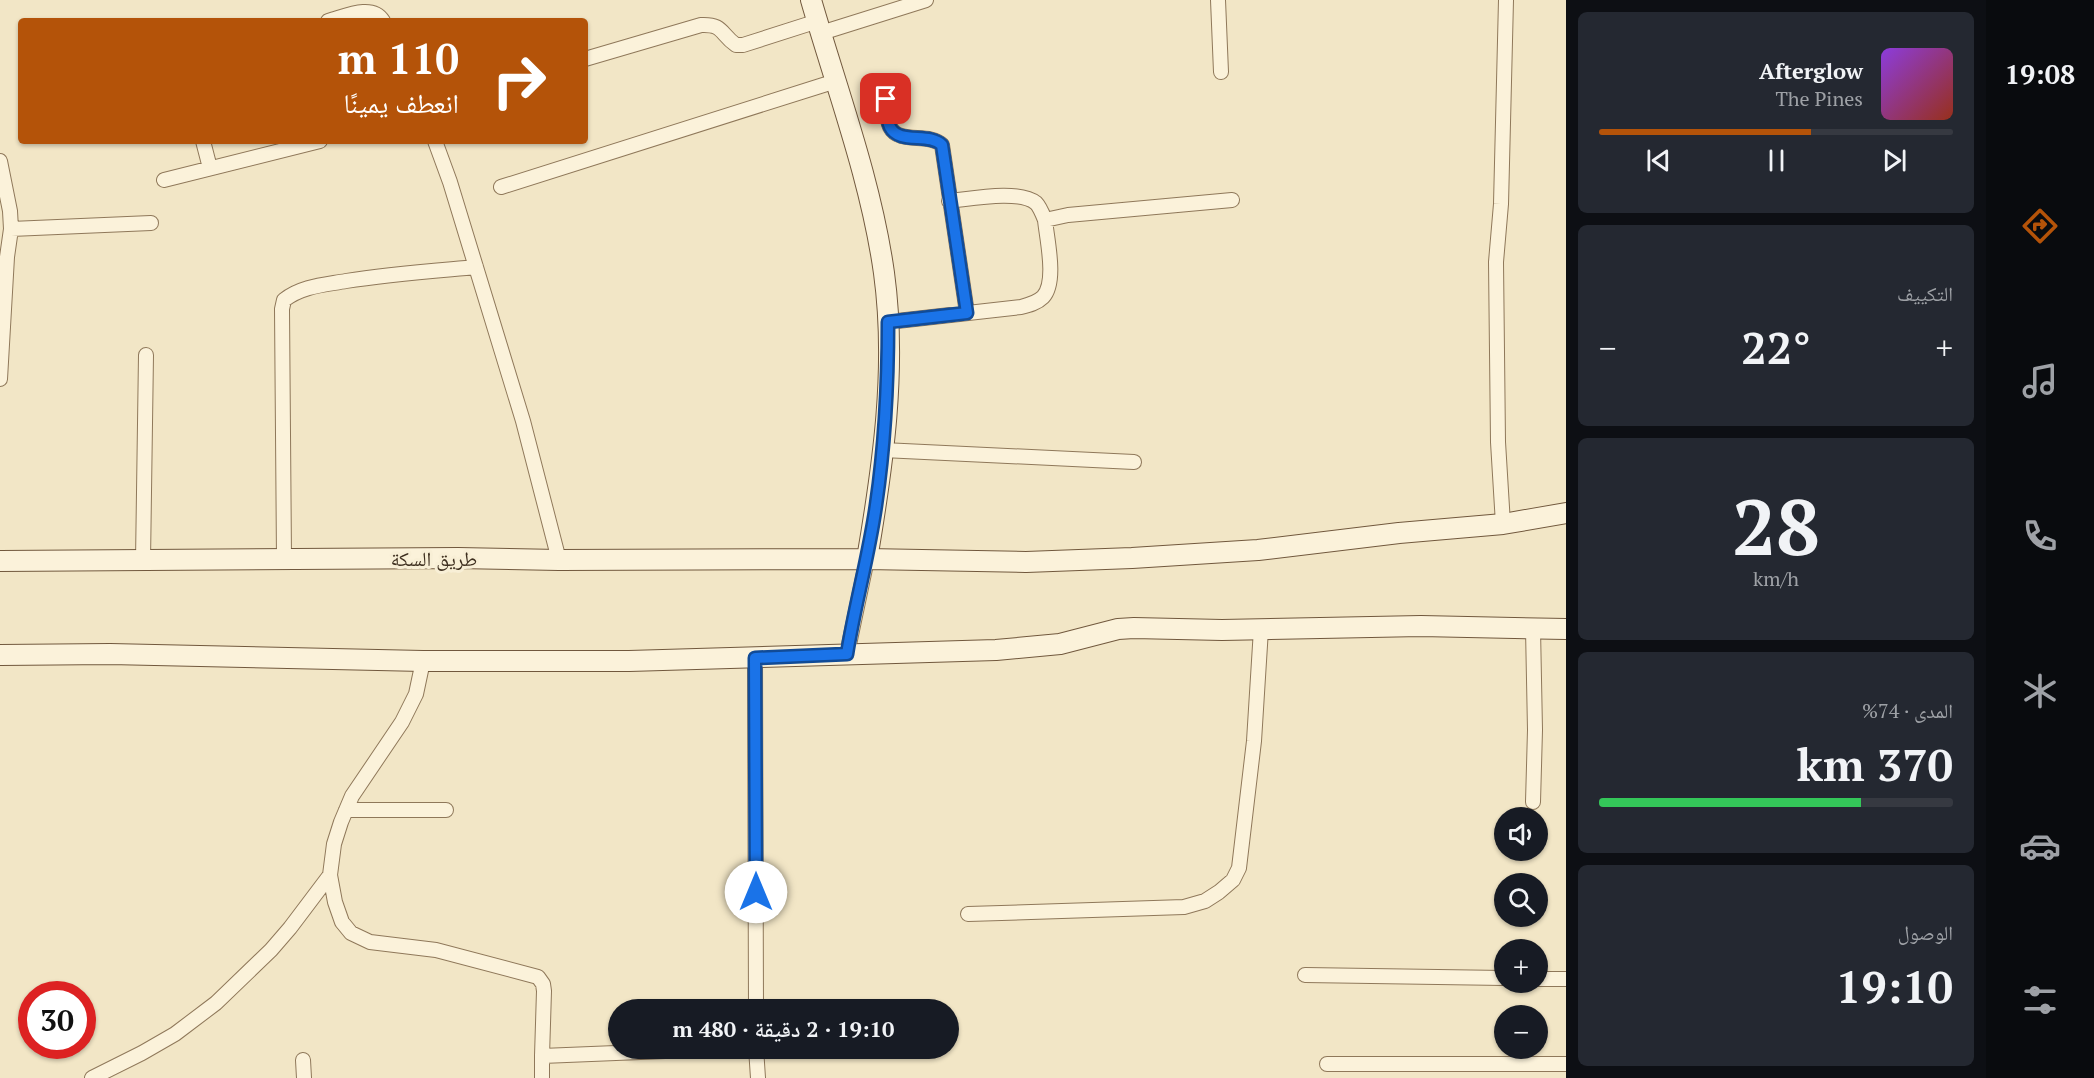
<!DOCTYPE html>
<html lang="ar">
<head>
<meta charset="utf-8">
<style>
  :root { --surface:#171b24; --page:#242831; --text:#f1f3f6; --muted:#9ea1a6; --line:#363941; --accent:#b45309 }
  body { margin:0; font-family:"PT Serif","Noto Naskh Arabic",serif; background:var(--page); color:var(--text); direction:rtl; height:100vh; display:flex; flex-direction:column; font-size:22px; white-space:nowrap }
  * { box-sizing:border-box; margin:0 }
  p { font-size:20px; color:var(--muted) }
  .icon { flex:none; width:33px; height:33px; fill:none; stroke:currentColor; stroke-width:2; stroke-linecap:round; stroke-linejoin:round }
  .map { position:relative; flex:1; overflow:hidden; direction:ltr }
  .panel { display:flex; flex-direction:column; gap:12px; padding:12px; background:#0d0f14; width:420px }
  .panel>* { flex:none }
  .hud { position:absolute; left:18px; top:18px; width:570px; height:126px; border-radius:6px; box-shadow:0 2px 4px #0004; direction:rtl; background:#b45309; color:#fff; overflow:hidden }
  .tools { position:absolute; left:1494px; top:807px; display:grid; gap:12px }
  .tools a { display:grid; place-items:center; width:54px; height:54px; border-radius:50%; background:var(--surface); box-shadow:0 2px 4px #0004; font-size:30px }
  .speed { position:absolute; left:18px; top:981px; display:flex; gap:12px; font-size:30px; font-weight:700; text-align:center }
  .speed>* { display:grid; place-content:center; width:78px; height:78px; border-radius:50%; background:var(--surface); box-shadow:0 2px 4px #0004; line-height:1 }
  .speed .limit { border:9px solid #d22; background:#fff; color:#111 }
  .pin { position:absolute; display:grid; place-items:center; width:51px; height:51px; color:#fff; margin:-26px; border-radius:12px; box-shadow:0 3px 9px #0006 }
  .me { position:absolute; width:66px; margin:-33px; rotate:0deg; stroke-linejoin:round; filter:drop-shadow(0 0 4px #0008) }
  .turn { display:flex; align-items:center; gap:21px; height:126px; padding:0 30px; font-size:27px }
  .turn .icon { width:78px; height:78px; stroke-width:2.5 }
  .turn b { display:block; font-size:42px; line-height:51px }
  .big { font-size:45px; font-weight:600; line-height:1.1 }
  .panel .widget { flex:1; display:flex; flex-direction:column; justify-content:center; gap:9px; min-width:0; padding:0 21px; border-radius:9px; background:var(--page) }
  .panel .dial { align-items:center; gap:0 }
  .dial b { font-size:78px; line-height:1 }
  .song { display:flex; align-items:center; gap:18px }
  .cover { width:72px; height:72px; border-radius:9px; background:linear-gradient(135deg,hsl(270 70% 55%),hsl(10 70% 35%)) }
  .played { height:6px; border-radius:3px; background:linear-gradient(90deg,var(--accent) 60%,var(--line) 60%) }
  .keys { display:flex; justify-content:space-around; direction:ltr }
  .heat { display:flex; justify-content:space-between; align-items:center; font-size:33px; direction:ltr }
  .charge { height:9px; border-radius:4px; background:linear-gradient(90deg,#34c759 74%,var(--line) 0) }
  .trip { position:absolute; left:608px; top:999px; width:351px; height:60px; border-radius:30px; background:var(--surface); box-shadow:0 2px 4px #0004; font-weight:600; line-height:60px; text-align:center; direction:rtl }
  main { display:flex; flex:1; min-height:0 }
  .tabs { display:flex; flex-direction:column; width:108px; justify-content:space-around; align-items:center; background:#090b0e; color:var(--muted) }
  .tabs .icon { width:42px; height:42px }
  .tabs .on { color:var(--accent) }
  .tabs b { font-size:27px; color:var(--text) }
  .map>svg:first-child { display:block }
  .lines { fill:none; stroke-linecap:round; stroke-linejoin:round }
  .street-casing { stroke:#8f785a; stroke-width:16 }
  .secondary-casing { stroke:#71583d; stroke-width:22 }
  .street { stroke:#fbf2da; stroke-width:14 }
  .secondary { stroke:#fbf2da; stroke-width:20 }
  .route-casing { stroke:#114b97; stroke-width:15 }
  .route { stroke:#1a73e8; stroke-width:10 }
  .labels { text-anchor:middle; stroke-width:6; stroke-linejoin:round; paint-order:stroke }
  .street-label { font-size:20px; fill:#3e2f1f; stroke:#f8efd6 }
</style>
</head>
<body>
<main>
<nav class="tabs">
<b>19:08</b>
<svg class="icon on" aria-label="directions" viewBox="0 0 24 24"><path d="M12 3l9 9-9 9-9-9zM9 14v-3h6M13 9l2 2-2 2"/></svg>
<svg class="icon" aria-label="music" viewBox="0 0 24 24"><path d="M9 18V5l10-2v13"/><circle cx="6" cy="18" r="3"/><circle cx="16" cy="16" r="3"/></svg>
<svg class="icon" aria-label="phone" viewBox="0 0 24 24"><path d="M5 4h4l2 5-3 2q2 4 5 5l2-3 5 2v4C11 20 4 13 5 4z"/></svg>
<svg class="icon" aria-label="climate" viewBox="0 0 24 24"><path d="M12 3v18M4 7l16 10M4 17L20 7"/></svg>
<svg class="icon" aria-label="car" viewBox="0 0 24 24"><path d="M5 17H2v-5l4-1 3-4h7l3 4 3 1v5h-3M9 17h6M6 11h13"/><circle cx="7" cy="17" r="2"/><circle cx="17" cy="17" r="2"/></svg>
<svg class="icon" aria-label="filters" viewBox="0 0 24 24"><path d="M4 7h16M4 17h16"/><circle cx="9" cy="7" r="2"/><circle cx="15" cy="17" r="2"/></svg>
</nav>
<section class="panel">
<div class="widget">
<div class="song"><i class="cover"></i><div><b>Afterglow</b><p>The Pines</p></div></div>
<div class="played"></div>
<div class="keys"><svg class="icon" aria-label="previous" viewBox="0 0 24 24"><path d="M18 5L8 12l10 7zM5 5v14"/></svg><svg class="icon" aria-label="pause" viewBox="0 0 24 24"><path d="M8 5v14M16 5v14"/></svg><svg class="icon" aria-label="next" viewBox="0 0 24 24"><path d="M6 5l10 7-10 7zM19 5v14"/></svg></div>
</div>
<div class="widget"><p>التكييف</p>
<div class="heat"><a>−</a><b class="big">22°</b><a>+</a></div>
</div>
<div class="widget dial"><b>28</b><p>km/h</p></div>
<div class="widget"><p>المدى · 74%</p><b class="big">370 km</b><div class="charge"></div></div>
<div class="widget"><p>الوصول</p><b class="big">19:10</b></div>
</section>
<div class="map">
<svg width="1566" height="1078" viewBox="0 0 1566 1078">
  <rect width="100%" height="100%" fill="#f2e6c6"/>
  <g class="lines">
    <defs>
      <path id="street" d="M1218 0 1221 72
        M328 21C344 17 372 3 383 21
        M821 33 926 0
        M585 59 701 25C724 24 720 34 736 45H743L818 21
        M886 99C887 107 886 119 890 127 899 145 929 132 942 145L967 313
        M203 141 210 168
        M435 141 450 182 523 421 559 560
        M0 161 10 211 11 229 7 257 0 379
        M164 180 320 141
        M501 187 836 81
        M949 201C970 199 1019 189 1036 203 1040 207 1043 215 1045 220
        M11 229 151 223
        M888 322 1021 307C1029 305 1037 303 1043 297 1057 282 1047 240 1045 220L1068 215 1232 200
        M883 450 1134 462
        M1503 524 1498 442 1496 262 1501 204 1506 0
        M284 558 282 309 284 300C302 286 324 285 346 281 389 274 432 271 476 267
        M143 561 146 355
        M847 654 867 559
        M755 658 756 1010
        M1533 802 1535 730 1533 629
        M346 810H446
        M330 875 335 902 342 922 351 933 370 942 436 950 538 977 543 984 544 991 542 1056 739 1048
        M968 914 1184 907 1205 901 1219 892 1233 880 1239 868 1254 741 1261 629
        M1305 975 1504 978
        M1538 979H1566
        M756 1048 758 1078
        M303 1060 304 1078
        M1327 1064H1566
        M92 1078 142 1053 175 1034 216 1003 271 950 290 928 330 875 334 844 341 822 352 796 402 722 416 694 423 661
        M542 1078V1056"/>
      <path id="secondary" d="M811 0C837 90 871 180 884 273 897 368 883 465 867 559
        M0 561 458 558 559 560 867 559 1026 562 1132 558 1258 550 1399 533 1503 524 1566 513
        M0 655 110 654 423 661H629L996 650 1060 644 1118 629 1134 628 1222 630 1421 626 1566 629"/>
    </defs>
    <use href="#street" class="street-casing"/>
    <use href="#secondary" class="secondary-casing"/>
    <use href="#street" class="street"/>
    <use href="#secondary" class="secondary"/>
  </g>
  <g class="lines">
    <defs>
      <path id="route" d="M756 892 755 658 847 654C855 604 869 555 876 505 885 444 888 383 888 322L967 313 942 145C929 132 899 145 890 127 886 119 887 107 886 99"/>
    </defs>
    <use href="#route" class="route-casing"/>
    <use href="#route" class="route"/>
  </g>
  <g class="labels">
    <g class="street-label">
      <text x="434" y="566">طريق السكة</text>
    </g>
  </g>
</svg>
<div class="tools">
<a><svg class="icon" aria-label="sound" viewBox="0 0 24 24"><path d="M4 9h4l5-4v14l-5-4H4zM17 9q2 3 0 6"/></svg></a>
<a><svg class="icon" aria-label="search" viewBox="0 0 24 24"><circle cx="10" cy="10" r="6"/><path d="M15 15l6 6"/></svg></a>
<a>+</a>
<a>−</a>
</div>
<div class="speed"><div class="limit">30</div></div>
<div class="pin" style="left:886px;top:99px;background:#d93025"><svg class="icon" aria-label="arrive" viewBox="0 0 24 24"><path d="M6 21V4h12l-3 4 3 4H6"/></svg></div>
<svg class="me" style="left:756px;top:892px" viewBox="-20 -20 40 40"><circle r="19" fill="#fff"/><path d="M0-13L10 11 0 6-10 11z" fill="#1a73e8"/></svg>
<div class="trip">19:10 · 2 دقيقة · 480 m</div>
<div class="hud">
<div class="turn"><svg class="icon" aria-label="right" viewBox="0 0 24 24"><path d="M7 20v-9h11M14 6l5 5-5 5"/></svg><div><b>110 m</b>انعطف يمينًا</div></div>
</div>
</div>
</main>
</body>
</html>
